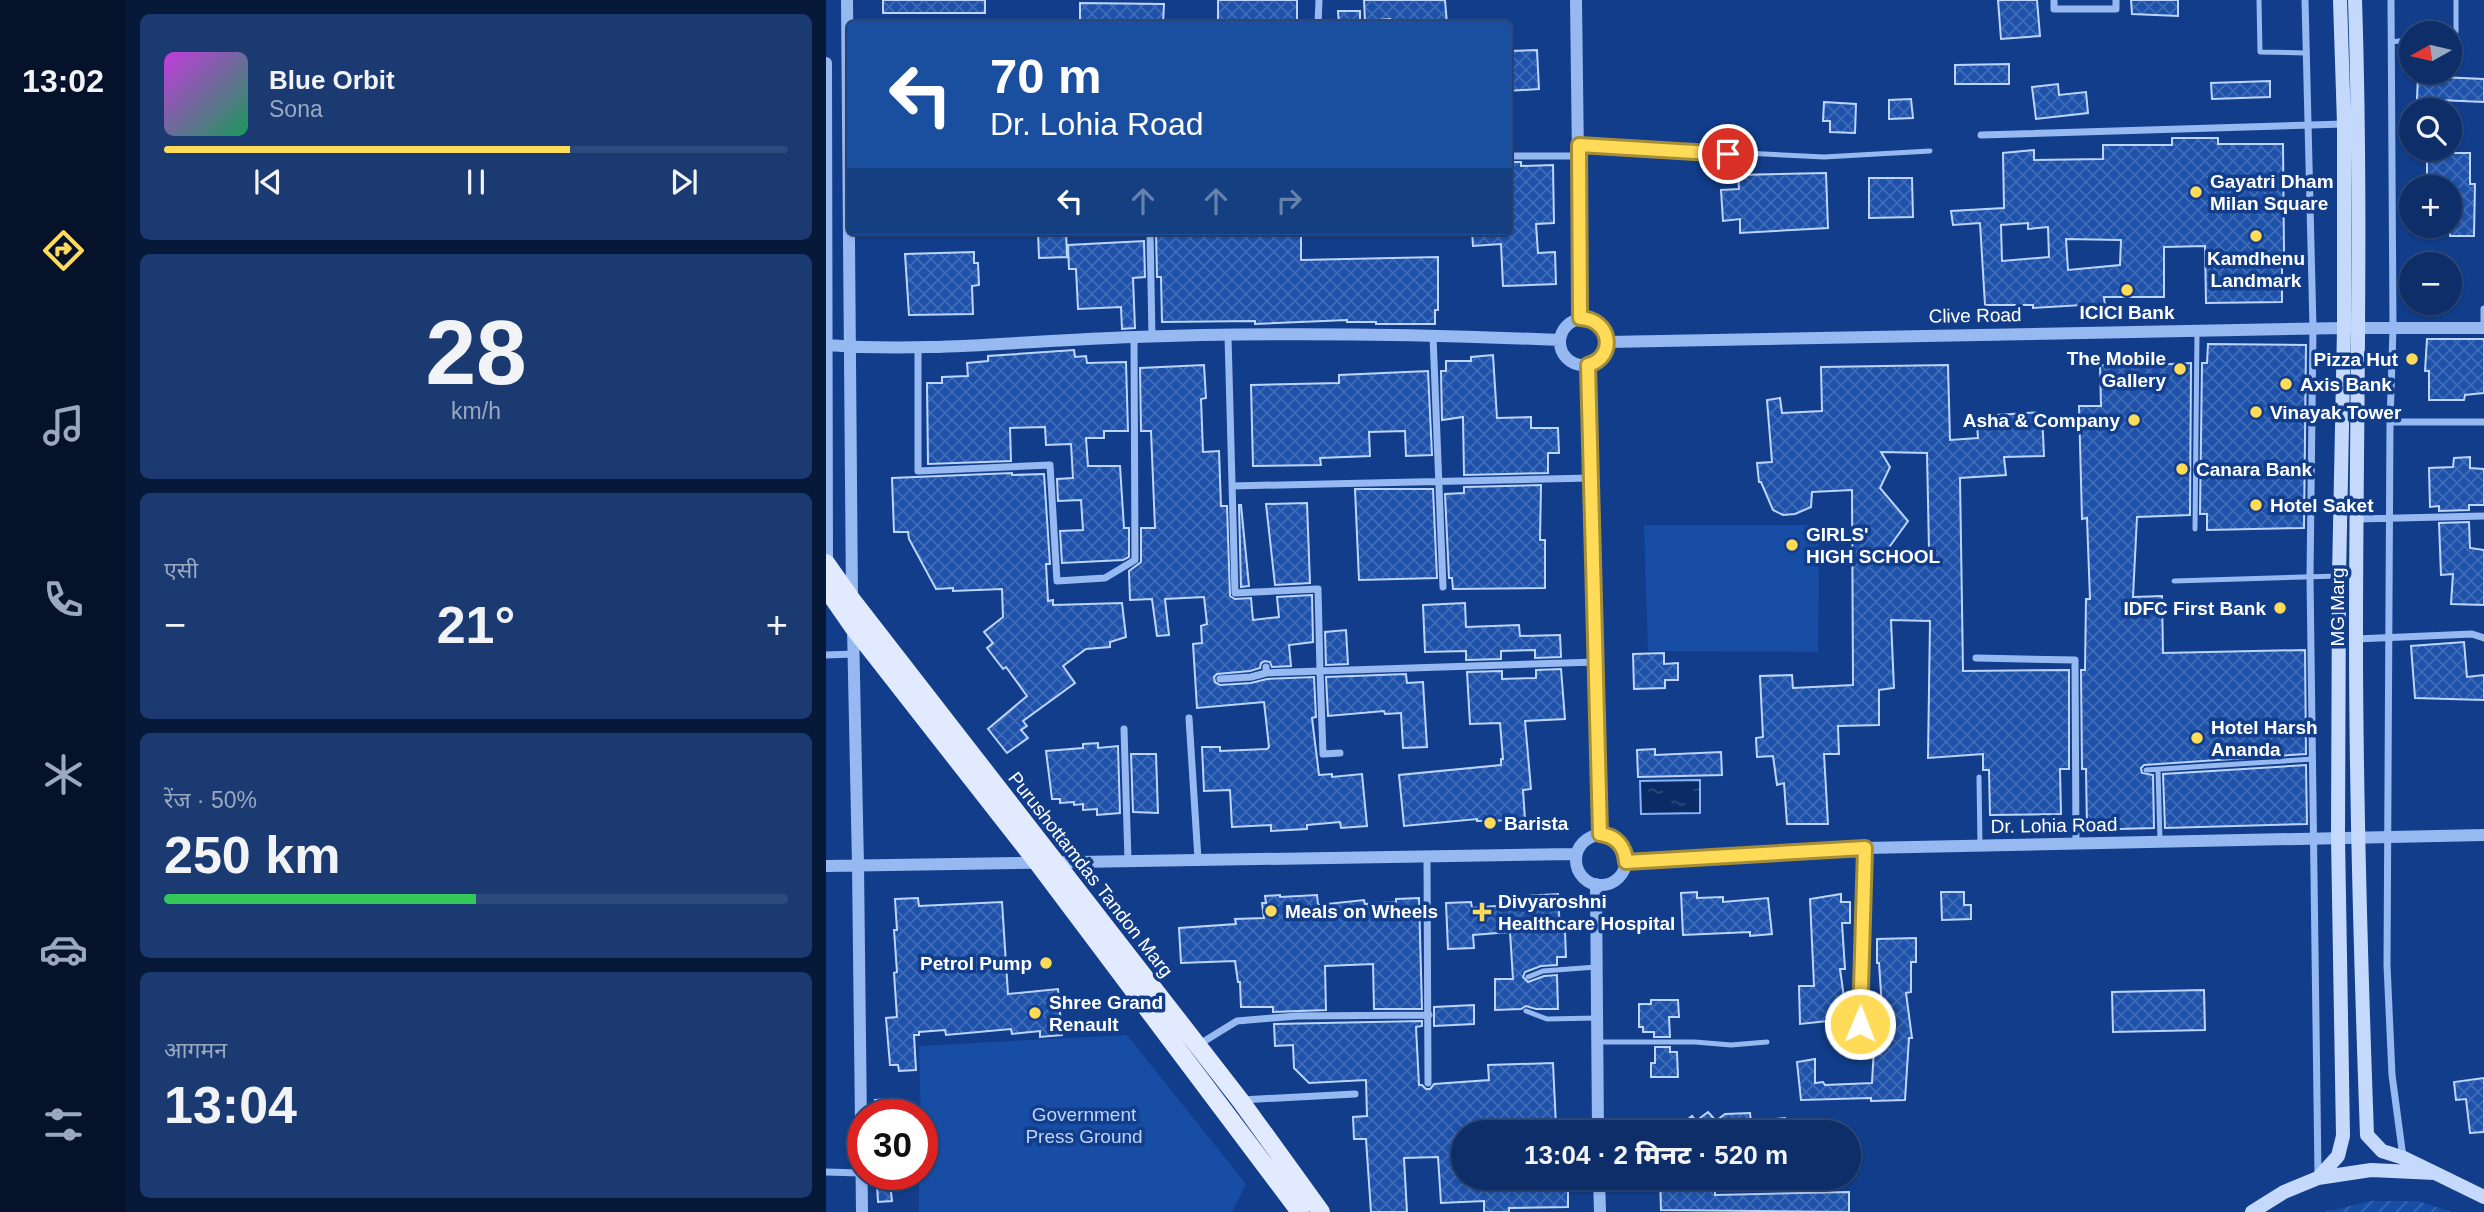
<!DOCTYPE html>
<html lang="hi">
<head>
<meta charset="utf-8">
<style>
  :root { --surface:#0d2e68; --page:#1b3a71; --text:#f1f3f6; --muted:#9aa8c0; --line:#2d4a7c; --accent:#ffdb57 }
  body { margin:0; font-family:Helvetica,"Noto Sans Devanagari",sans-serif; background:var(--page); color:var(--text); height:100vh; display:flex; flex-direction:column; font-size:26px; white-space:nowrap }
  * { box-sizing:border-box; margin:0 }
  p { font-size:23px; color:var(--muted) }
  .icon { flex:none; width:38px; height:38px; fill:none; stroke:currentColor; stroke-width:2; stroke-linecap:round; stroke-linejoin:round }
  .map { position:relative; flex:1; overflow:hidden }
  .details { display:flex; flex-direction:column; gap:14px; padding:14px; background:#071939; width:700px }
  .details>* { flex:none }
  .hud { position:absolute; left:21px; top:21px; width:665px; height:214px; border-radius:7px; box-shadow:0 2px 5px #0004,0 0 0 2px var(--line); background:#1a4fa0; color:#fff; overflow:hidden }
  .needle { width:46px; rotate:262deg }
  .fabs { position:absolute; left:1573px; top:21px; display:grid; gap:14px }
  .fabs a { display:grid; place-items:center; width:63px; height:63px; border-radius:50%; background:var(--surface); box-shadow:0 2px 5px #0004,0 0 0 2px var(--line); font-size:35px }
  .speed { position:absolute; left:21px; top:1099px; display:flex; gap:14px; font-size:35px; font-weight:700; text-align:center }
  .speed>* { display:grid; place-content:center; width:91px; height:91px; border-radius:50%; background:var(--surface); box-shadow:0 2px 5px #0004,0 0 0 2px var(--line); line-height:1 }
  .speed .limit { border:10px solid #d22; background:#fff; color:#111 }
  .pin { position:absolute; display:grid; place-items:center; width:60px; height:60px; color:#fff; margin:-30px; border:4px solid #fff; border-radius:50%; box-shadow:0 2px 7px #0007 }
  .me { position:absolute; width:77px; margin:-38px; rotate:1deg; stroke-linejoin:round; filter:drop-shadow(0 0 5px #0008) }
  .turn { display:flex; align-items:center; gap:24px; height:147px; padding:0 28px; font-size:32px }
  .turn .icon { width:91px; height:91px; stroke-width:2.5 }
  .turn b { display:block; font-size:49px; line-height:60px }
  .lanes { display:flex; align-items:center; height:66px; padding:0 28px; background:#0003; justify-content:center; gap:35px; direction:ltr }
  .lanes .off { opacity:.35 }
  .big { font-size:52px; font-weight:800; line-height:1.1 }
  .details .tile { flex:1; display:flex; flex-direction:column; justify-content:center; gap:10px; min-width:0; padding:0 24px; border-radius:10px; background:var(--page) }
  .details .dial { align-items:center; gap:0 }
  .dial b { font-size:91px; line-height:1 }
  .song { display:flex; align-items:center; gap:21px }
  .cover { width:84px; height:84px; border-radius:10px; background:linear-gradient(135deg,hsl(290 70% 55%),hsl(150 70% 35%)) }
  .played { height:7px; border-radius:4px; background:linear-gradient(90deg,var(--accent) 65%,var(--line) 65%) }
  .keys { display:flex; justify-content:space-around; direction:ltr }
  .heat { display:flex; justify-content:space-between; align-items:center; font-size:38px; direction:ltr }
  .charge { height:10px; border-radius:5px; background:linear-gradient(90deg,#34c759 50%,var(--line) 0) }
  .trip { position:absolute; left:625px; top:1120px; width:410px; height:70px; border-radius:35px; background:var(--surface); box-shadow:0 2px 5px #0004,0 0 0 2px var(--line); font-weight:800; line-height:70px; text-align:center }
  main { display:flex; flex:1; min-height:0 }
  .menu { display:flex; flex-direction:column; width:126px; justify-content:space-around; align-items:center; background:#05122a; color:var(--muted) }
  .menu .icon { width:49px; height:49px }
  .menu .current { color:var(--accent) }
  .menu b { font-size:32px; color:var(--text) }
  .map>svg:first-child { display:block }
  .green { fill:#184da5 }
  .garden { fill:url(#garden-furrows) }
  .water { fill:url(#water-ripples); stroke:#88b3f5; stroke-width:2 }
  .building { fill:url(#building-cross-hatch); stroke:#bdd5fd; stroke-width:2; fill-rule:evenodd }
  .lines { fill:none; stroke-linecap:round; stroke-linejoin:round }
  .service { stroke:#97b9f2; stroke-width:5 }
  .minor { stroke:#97b9f2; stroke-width:7 }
  .tertiary { stroke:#97b9f2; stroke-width:12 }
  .secondary { stroke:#c5d9fc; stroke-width:14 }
  .primary { stroke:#e1eaff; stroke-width:18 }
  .route-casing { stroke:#a68e39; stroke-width:18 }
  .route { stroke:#ffdb57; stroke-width:12 }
  .poi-dot { fill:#ffdb57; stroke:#113d8a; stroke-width:2.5 }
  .labels { text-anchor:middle; stroke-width:7; stroke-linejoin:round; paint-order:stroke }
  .poi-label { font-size:19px; font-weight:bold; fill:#fff; stroke:#113d8a; text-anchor:start }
  .street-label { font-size:19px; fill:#fff; stroke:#113d8a }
  .park-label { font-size:19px; fill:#bdd5fd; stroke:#113d8a }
</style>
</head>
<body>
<main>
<nav class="menu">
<b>13:02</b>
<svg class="icon current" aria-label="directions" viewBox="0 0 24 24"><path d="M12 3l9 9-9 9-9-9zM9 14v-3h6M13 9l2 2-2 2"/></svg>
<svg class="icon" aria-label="music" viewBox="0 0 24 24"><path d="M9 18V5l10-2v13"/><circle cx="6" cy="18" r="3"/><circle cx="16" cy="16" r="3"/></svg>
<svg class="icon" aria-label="phone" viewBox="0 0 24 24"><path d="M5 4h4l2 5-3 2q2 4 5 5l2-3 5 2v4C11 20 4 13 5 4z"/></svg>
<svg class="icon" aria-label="climate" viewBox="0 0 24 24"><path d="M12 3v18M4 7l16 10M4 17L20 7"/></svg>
<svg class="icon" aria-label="car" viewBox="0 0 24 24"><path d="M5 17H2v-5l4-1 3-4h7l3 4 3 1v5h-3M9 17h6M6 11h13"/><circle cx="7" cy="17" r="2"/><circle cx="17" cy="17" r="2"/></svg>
<svg class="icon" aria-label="filters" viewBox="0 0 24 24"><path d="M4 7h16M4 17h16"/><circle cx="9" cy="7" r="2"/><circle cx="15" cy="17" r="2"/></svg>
</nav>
<section class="details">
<div class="tile">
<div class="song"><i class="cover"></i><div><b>Blue Orbit</b><p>Sona</p></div></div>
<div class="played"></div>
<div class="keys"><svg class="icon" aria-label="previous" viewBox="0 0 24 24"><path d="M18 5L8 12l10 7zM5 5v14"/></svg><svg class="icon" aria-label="pause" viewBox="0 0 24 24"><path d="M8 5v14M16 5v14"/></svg><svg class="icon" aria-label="next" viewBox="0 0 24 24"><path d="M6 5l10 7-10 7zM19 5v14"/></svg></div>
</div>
<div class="tile dial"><b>28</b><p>km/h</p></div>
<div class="tile"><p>एसी</p>
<div class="heat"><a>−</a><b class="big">21°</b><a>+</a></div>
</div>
<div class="tile"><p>रेंज · 50%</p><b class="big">250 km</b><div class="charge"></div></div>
<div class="tile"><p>आगमन</p><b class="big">13:04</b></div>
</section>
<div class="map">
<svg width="1658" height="1212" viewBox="0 0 1658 1212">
  <defs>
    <pattern id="garden-furrows" width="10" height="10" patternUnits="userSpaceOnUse" patternTransform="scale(1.75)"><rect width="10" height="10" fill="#184da5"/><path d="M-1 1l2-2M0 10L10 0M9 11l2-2" fill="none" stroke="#3b68b2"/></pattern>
    <pattern id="water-ripples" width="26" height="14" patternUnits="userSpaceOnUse" patternTransform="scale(1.75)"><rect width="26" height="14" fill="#0a2b66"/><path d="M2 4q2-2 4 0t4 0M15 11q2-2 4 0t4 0" fill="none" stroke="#2f4b7d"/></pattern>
    <pattern id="building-cross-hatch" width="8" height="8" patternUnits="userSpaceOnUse" patternTransform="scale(1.75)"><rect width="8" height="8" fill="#1e52aa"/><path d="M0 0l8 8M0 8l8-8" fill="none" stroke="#406cb7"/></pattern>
  </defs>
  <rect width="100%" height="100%" fill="#113d8a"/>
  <path class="green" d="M818 525H993L992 652 822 651Z
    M301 1035 420 1184 406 1212H93V1174H96L93 1046Z"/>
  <path class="garden" d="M1545 1201H1592L1626 1212H1498Z"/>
  <path class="water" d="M874 780V813L815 814 814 781Z"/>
  <path class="building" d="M57 0H159V13H57Z
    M392 0H471V24H392Z
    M538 0H619L621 24H564V19L539 21Z
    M1172 0H1211L1214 36 1175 39Z
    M1305 0H1352V16L1306 14Z
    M254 3 338 4 337 24H254Z
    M512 11H534V24H513Z
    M711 50 713 89 682 91V51Z
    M1183 64V84H1129V65Z
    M1592 76 1658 79V102L1591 99Z
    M1444 81V97L1386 99 1385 83Z
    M1232 84 1233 95 1260 92 1262 113 1210 119 1206 87Z
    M1085 99 1087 118 1063 119V100Z
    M998 102 1030 104 1029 133 1004 132V121H997Z
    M1346 138H1392V144H1457L1458 253H1456V302L1380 303 1379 246 1338 247V297H1278L1279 306 1256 308V305L1207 308V305H1159L1154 223 1127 225 1125 211 1178 208 1177 153 1208 150V160L1277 159V145H1346ZM1202 223V229L1222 227 1223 257 1176 261 1175 225ZM1240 239 1295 240 1294 265 1242 270Z
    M1601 153H1644V184H1649L1648 236H1624V187H1601Z
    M682 162H695V166L727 165 728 223 710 224 712 253 729 252 730 284 677 286 675 244 647 246 646 231H682Z
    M1000 173 1002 228 914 233V219L897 221 895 190 913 189 912 175Z
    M1043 178H1086L1087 217 1043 218Z
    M212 231H240L241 257 213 258Z
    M330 231H475V260L612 257V310H609V324H550V322H521V320L429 324V321L336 322 335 277H331Z
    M318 241 319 277 307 278 309 328 296 329 295 307 252 309 250 269H243L242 245Z
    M148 252V263H152L153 285 146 286 147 314 83 315 79 254Z
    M1601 339H1658V393L1639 395 1638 400H1603V371H1599Z
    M1382 344 1480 345 1478 528 1381 530V514H1374L1376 363H1381Z
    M248 350 249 357 260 356 261 363 300 362 302 431H278V438H260L262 466H294L298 528H303V557L297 560 236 563 234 531 257 530 255 500 232 501 231 479 247 478 245 444 220 445 219 427 184 428 185 461 102 464 101 383H116V377L142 376 141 363 162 361V356Z
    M667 355 671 418 705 417V428H732L733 453H722V473L638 475 637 417 616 420 615 371H620V361H645V357Z
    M1365 363 1364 515 1311 517 1307 597 1336 596 1337 653 1479 650 1480 754 1318 765 1315 768 1316 773 1327 775 1328 828 1261 830 1260 769H1256L1255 670H1259L1260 599H1264L1261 518 1256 519 1253 406H1275L1274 365 1300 364V366Z
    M378 365 380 398 375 399 377 452 393 451 395 506H401L404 596 409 599 425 598 427 620 453 617 451 597 486 595 487 642 463 645 465 666 446 667 444 662 439 661 435 663 434 668 424 671 391 674 388 677 389 682 394 685 425 683 441 679 488 677 490 717 486 718 493 775 506 774V777L536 774 541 826 515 828 514 822 481 825V829L445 831V825L406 827 404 790 378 791 376 747H394V751L441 749 443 747 438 702 371 708 367 644 376 643 375 626 381 624 378 597 339 599 343 635 331 636 326 599 304 600 303 571 315 562V528H329L325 431H315L314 368Z
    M1122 365 1124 440 1152 438 1151 425 1156 424V416L1216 412 1218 456 1178 457 1180 475 1134 478 1137 671 1243 670V769H1234L1235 814 1164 815 1163 770H1157V754L1102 758 1104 621 1065 620 1068 688 1053 690V725L1012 726 1013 754H998L1002 824H961L958 783 951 785 947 756 931 757 930 738 937 737 934 676 966 675 967 688 1027 685 1026 490 986 492 985 507 969 514 957 515 947 510 935 482H933L931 463 946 462 941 400 954 398 956 413 996 411 995 367ZM1055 452 1101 453 1103 550 1059 553 1082 521 1054 488 1064 467Z
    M602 371 606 455 580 456 579 431 543 432 544 456 494 458 495 465 427 466 425 385 513 383V375Z
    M1644 457V468L1658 469V505H1643V510L1613 511V506L1604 507 1603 468 1627 467 1628 458Z
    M186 473V475L218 474 224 564H220L222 601 227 600V605L296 603 300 637 284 642V647L260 649 237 666 249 683 197 721 201 726 195 730 202 738 181 753 162 729 201 696 180 667 177 669 161 648 167 643 158 632 177 617 176 589 127 591V588L110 589 83 539 82 532H68L66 478Z
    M715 485 714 540H719V588L627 589 626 578H623L619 494 638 493V487Z
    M529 489H607L611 578 533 580Z
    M481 503 484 583 449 585 440 504Z
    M413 505H415L423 586 415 587Z
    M1643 522 1644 548 1658 550V605L1625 604 1627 574 1615 575 1613 523Z
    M639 603 640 627 693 625 694 636 734 635 735 657 709 658V650L675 651V659L640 660V651L599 652 597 605Z
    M520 630 522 664 500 665 499 632Z
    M1638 642 1641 677 1658 675V700L1589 698 1585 646Z
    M838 653V664L852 663V680H839V688L808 689 807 654Z
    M735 669 739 719 699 721 705 789 697 790 699 820 651 821V819L578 826 573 775 675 765V759H677L674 723 644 724 641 672 676 671V679L710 678V670Z
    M580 674 581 683 597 682 601 747 577 748 575 713 559 714 558 711 502 716 500 677Z
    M272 743V748L292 746 294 813 271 815V809L257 810V804L248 805V802L234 803V799H226L220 751 257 748V744Z
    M829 749V755L895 752 896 775 812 777 811 750Z
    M305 754H330L332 813 307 812Z
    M1480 765 1481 824 1339 828 1337 774Z
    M871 892V898L897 897V902L942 898 946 934 924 936V932L857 935 855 893Z
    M1115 892H1138V905H1145V919L1116 920Z
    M732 894 734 931H739L740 957H731V965L715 966 699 972 697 977 702 982 718 976 731 975 732 1009H710L700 1006 695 1009 669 1010V979H687L684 932 647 935 648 948 622 949 620 903 645 902 646 908 682 905 681 897Z
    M1015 894V902H1024V923H1016L1019 969H1014L1021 1019 974 1024 973 986H988L984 899Z
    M454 895V897L491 895 492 905 538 900 539 904 570 902V899L593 898 596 1009H548L547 964 499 966 500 1010 447 1012V1007H415L414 982H412L409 961 355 963 353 928 410 924 409 919 438 918 436 903H440L439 896Z
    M92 898 93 906 176 902 182 994 232 989 236 1035 214 1037V1031L186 1034 185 1029 120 1035 119 1030 93 1032V1035H88L90 1070 73 1071 72 1065H64L60 1018 71 1017 68 973 71 972 68 930H71L69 899Z
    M1090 938V962H1085V992L1080 993 1086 1038H1083L1079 1100 1045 1101V1098L975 1100 971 1062 989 1059V1083L997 1082 999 1085 1046 1083 1049 1029 1054 1028 1052 1009 1056 1008 1053 963H1051V939Z
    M1378 990 1379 1030 1287 1032 1286 992Z
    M825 1000H852L853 1017H843L844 1037H828V1032H817V1027H813V1004H825Z
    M648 1005V1024L608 1026V1007Z
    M596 1021V1026L590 1027 593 1085H596L600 1089H604L608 1084 663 1080 662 1065 727 1063 730 1126 637 1132V1178H742V1207L683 1208V1212H658V1201L615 1203 612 1157 578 1158 581 1212H545L540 1139H528L527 1117 541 1116 540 1080 483 1083 468 1068 467 1045 449 1046 448 1024Z
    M829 1047H844V1052H851L852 1077H825V1063H829Z
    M1658 1078V1132L1644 1133 1640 1099 1630 1100 1628 1082Z
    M65 1099 66 1115H50L49 1100Z
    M882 1112 890 1121 899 1114 924 1113 925 1122 959 1118 960 1132H846L866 1116 870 1121Z
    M834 1178H885V1187H889V1195L1023 1192V1212L835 1210Z
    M64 1183 66 1201 52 1202 51 1184Z"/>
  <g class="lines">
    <path class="service" d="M1433 0 1434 52 1480 53
      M1624 33 1630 32V0
      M1566 42 1586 39
      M753 145 998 157 1104 151
      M1369 529 1371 333
      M1348 581 1513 576
      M1320 770 1487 759
      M1332 770 1334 840
      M1153 777 1154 846
      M702 977 717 971 770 967
      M700 1011 721 1019 771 1018
      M771 1042H869L905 1045 941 1042"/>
    <path class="minor" d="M1228 0V9H1290V0
      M1479 0 1487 328 1484 577 1492 1174
      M1565 0 1567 328 1564 422 1561 965 1566 1075 1577 1157
      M492 24 493 0
      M1155 135 1518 124
      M682 156H752
      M324 231 326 337
      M1658 328V309
      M402 336 409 593 492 589 494 671 770 662
      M607 336 617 587
      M92 348V471L224 465 231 581 279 578 309 560 308 337
      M1564 422H1658
      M406 486 765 478
      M1531 519 1658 516
      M1530 639 1646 634 1658 638
      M0 655 28 654
      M1150 658 1249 660 1250 844
      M440 667V673L494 671 497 754 514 753
      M394 679 425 677 440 673
      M363 718 372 859
      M298 729 302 860
      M601 857 602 1083
      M372 1045 411 1021 471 1016 603 1015
      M1034 1050 1039 848
      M415 1100 529 1094
      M0 1172 34 1173"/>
    <path class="tertiary" d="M21 0 26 600
      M750 0 754 318
      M0 63 1 564
      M734 342a23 23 0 1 1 46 0a23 23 0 1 1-46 0Z
      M1533 328H1658
      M781 342 1518 328
      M0 345C103 353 205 340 308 337 450 332 592 334 734 340
      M762 365 774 834
      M27 628 32 865 36 1212
      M750 860a25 25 0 1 1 50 0a25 25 0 1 1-50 0Z
      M800 862 1039 848 1658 835
      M0 866 750 854
      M770 884 772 1132
      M773 1178 774 1212"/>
    <path class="secondary" d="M1529 0C1536 213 1530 426 1530 639 1530 804 1535 969 1541 1135L1556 1151 1578 1158 1609 1173
      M1492 1178 1512 1156 1517 1136 1512 837 1513 576 1518 328V124L1514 0
      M1426 1212 1458 1192 1492 1178 1545 1170 1609 1173 1658 1197"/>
    <path class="primary" d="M0 563 26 600 414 1100 495 1212
      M0 588 27 627 211 862 474 1212"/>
  </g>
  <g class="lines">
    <defs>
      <path id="route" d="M902 154 753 145 754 318C785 319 791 357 762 365L774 834C790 836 799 846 800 862L1039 848 1034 1024"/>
    </defs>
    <use href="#route" class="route-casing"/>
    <use href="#route" class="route"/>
  </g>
  <g class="poi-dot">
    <circle cx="1370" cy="192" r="7"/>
    <circle cx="1430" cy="236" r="7"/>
    <circle cx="1301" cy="290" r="7"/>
    <circle cx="1586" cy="359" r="7"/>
    <circle cx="1354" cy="369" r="7"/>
    <circle cx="1460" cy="384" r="7"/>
    <circle cx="1430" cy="412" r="7"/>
    <circle cx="1308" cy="420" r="7"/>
    <circle cx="1356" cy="469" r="7"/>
    <circle cx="1430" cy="505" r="7"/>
    <circle cx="966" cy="545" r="7"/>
    <circle cx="1454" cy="608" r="7"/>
    <circle cx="1371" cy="738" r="7"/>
    <circle cx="664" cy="823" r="7"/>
    <circle cx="445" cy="911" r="7"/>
    <path d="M652.5 901.5h7v7h7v7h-7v7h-7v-7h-7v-7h7z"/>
    <circle cx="220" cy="963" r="7"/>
    <circle cx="209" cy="1013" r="7"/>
  </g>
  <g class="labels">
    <g class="poi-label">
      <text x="1384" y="188">Gayatri Dham<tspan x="1384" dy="22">Milan Square</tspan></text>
      <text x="1430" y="265" text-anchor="middle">Kamdhenu<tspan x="1430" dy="22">Landmark</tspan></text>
      <text x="1301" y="319" text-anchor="middle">ICICI Bank</text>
      <text x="1340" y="365" text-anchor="end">The Mobile<tspan x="1340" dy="22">Gallery</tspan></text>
      <text x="1572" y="366" text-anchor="end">Pizza Hut</text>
      <text x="1474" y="391">Axis Bank</text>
      <text x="1444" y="419">Vinayak Tower</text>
      <text x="1294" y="427" text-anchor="end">Asha &amp; Company</text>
      <text x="1370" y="476">Canara Bank</text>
      <text x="1444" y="512">Hotel Saket</text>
      <text x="980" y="541">GIRLS'<tspan x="980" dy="22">HIGH SCHOOL</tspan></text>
      <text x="1440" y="615" text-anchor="end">IDFC First Bank</text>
      <text x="1385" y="734">Hotel Harsh<tspan x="1385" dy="22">Ananda</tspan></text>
      <text x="678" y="830">Barista</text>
      <text x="672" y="908">Divyaroshni<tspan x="672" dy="22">Healthcare Hospital</tspan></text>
      <text x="459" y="918">Meals on Wheels</text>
      <text x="206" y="970" text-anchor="end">Petrol Pump</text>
      <text x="223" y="1009">Shree Grand<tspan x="223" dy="22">Renault</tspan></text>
    </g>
    <g class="street-label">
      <text transform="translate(1149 315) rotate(-1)" y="7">Clive Road</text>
      <text transform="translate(1511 607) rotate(-90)" y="7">MG Marg</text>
      <text transform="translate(1228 825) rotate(-1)" y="7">Dr. Lohia Road</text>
      <text transform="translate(265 874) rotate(52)" y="7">Purushottamdas Tandon Marg</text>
    </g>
    <g class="park-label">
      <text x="258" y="1121">Government<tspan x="258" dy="22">Press Ground</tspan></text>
    </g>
  </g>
</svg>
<div class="fabs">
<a><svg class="needle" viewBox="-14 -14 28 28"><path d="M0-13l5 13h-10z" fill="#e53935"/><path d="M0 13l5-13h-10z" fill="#9aa8c0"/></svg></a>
<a><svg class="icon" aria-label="search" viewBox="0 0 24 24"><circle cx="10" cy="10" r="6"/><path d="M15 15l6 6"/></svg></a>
<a>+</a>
<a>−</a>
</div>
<div class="speed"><div class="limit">30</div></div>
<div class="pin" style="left:902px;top:154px;background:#d93025"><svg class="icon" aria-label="arrive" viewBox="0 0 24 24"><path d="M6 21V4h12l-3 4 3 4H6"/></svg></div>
<svg class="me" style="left:1034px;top:1024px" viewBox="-20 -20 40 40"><circle r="17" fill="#ffdb57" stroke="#fff" stroke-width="3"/><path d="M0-11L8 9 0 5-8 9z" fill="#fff"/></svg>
<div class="trip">13:04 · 2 मिनट · 520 m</div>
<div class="hud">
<div class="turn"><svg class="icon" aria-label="left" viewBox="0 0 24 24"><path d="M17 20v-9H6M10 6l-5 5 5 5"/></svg><div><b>70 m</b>Dr. Lohia Road</div></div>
<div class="lanes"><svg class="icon" aria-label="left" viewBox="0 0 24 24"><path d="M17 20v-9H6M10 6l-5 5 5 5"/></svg><svg class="icon off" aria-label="ahead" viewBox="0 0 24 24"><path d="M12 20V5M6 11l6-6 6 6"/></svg><svg class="icon off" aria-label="ahead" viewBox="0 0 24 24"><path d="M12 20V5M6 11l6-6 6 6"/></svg><svg class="icon off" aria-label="right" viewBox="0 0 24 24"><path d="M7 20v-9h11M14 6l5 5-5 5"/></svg></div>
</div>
</div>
</main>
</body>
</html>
